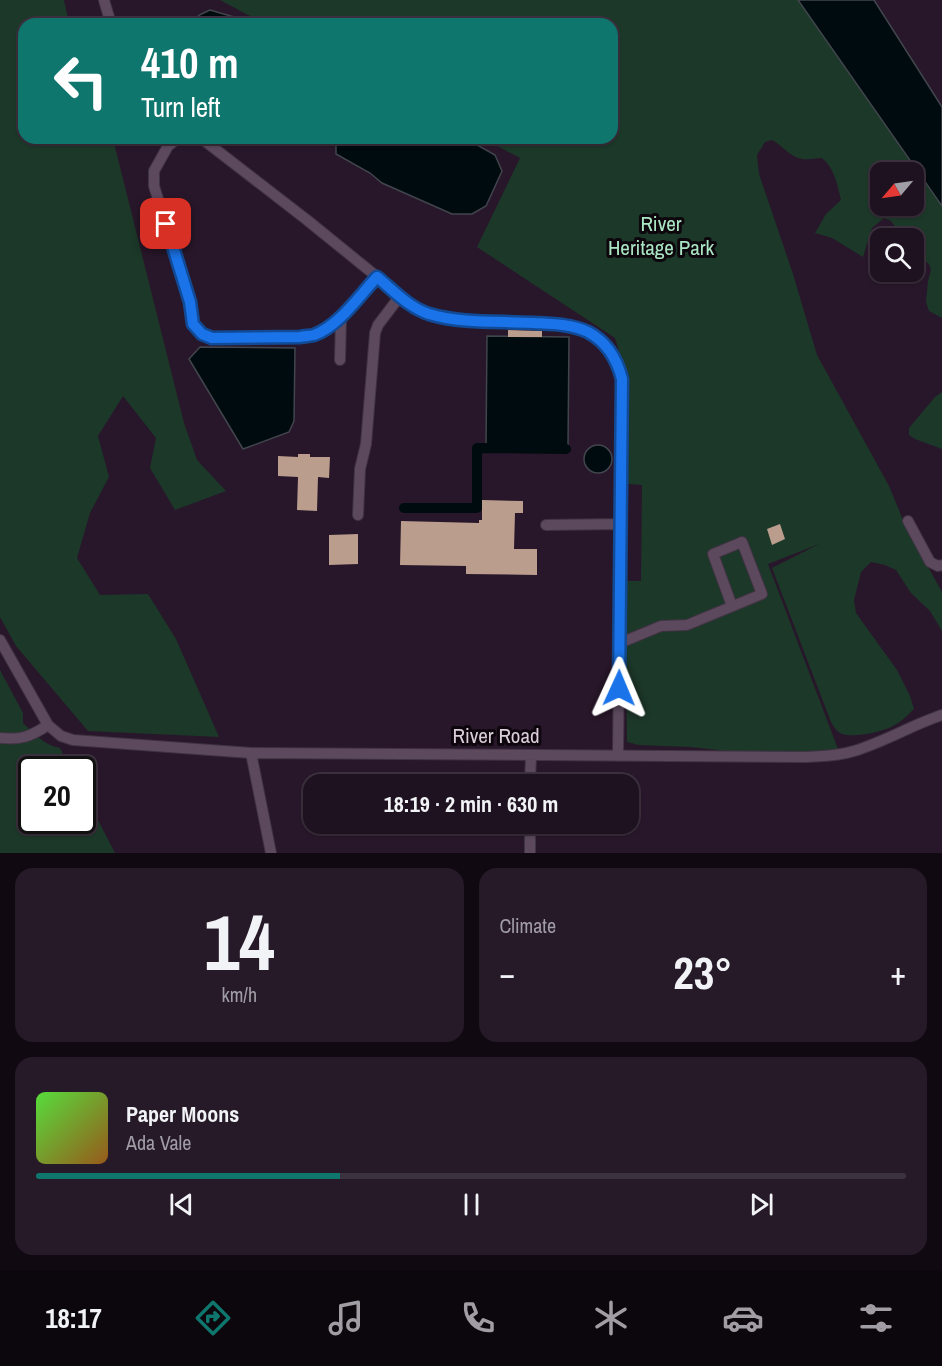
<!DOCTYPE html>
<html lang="en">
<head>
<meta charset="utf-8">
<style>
  :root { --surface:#1e1120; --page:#261a29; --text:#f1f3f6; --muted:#a19da5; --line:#3c313e; --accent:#0f766e }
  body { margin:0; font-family:"Archivo Narrow",sans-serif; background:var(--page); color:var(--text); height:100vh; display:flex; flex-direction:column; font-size:22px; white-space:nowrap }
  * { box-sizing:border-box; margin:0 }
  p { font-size:20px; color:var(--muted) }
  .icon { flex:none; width:33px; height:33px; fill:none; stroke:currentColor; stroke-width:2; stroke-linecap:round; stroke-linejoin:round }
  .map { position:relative; height:853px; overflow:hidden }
  .sheet { display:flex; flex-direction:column; gap:15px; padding:15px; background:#100912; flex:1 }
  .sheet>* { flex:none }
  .banner { position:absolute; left:18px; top:18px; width:600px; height:126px; border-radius:18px; box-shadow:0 2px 4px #0004,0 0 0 2px var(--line); background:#0f766e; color:#fff; overflow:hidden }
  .needle { width:39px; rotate:241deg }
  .controls { position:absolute; left:870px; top:162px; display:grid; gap:12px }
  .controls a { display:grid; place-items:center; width:54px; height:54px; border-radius:12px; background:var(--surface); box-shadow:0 2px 4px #0004,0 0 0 2px var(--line); font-size:30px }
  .speed { position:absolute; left:18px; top:756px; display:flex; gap:12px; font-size:30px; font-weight:700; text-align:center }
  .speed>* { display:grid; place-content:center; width:78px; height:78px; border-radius:50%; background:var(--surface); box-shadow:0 2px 4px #0004,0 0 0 2px var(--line); line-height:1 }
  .speed .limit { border:3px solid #111; border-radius:9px; background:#fff; color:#111 }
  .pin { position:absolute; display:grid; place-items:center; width:51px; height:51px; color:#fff; margin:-26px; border-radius:12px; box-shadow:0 3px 9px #0006 }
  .me { position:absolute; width:66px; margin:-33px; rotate:1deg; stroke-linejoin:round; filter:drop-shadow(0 0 4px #0008) }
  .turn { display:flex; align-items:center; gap:21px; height:126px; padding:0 24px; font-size:27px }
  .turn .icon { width:78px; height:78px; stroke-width:2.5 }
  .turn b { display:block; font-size:42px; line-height:51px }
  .big { font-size:45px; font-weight:700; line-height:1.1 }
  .sheet .card { flex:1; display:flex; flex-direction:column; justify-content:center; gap:9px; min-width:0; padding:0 21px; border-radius:18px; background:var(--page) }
  .sheet .dial { align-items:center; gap:0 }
  .dial b { font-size:78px; line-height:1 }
  .song { display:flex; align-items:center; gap:18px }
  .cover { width:72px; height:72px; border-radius:9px; background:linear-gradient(135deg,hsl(110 70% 55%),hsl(30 70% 35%)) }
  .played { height:6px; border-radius:3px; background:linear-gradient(90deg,var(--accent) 35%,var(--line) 35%) }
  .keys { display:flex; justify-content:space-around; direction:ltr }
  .heat { display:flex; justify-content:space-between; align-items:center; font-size:33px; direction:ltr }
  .sheet .tiles { flex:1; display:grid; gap:15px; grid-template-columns:1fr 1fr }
  .card:last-child { grid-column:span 2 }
  .trip { position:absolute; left:303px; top:774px; width:336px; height:60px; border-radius:18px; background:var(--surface); box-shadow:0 2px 4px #0004,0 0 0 2px var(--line); font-weight:700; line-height:60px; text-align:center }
  .tabs { display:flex; height:96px; justify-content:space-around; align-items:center; background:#0c070d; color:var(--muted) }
  .tabs .icon { width:42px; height:42px }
  .tabs .current { color:var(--accent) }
  .tabs b { font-size:27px; color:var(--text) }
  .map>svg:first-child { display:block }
  .green { fill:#1c3829; fill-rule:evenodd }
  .water { fill:#000b0f; stroke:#41454c; stroke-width:1.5 }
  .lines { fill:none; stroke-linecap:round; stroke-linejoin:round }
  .canal { stroke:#000b0f; stroke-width:10 }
  .building { fill:#ba9d8c }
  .minor-casing { stroke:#403342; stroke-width:12 }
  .minor { stroke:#5c495e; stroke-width:10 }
  .route-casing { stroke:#114b97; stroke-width:15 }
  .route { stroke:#1a73e8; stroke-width:10 }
  .labels { text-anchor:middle; stroke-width:6; stroke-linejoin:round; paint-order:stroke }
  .park-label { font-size:21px; fill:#aae6c4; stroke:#0d060d }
  .street-label { font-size:21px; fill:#d9cdda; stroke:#0d060d }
</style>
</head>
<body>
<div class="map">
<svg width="942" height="853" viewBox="0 0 942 853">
  <rect width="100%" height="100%" fill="#28172a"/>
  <path class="green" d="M0 0H64L69 24H24V138H111L115 147 184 423 197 460 226 491 175 510 150 468 156 438 123 396 98 436 109 477 90 513 77 558 100 595 148 594 176 639 219 737 88 731 16 646 0 617Z
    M220 0H799L942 206V318L929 311 926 302 928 281 931 270 929 264 914 252V238H903L891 221 884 218 872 228 863 257 832 238 815 233 826 214 841 200C837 184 835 169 822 158 816 158 808 160 802 159 790 157 782 145 772 140L765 142 757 155 759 174 793 274 817 355 889 486 906 527 942 592V631L930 611 911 593 896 570 885 565 871 562 861 572 854 600 856 613 897 670 910 696 914 709C907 716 900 723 891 727 881 732 850 739 840 733 836 731 833 725 831 722L772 568 819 544 768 564 838 749 806 752 727 751 690 747 639 745 627 742 625 581H641L642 485 627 484V389L623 364 615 338 477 247 520 158 482 138H612V24H265ZM880 172H914V206H880Z
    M942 392V449L915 439 909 435V428L935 397Z
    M0 670 23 713V723C35 734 44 745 60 748L71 769 32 770V820H82L83 791 115 853H0Z"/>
  <path class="water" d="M798 0H874L942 107V206Z
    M210 10 234 17 247 24H193C195 16 203 13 210 10Z
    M340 138H465L495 155 502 171 486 206 472 214H452L382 183 370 173 336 154V146Z
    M487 336 569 337 568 447 486 446Z
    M200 347 295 348 294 421 289 432 243 449 189 359Z
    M584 459a14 14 0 1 1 28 0a14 14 0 1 1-28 0Z"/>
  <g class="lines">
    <path class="canal" d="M404 508H477V448L566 449"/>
  </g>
  <path class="building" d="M508 330 542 331V337H508Z
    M298 454H310V457H330L329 478 318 477 317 511 297 510 298 477 278 476V456L298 457Z
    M482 500 523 501V513H515L514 549H537V575L466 574V566L400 565 401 521 479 523V520H482Z
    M780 524 785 539 772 545 767 529Z
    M358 534V564L329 565V535Z"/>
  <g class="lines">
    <defs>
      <path id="minor" d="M104 0 111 24
        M178 138 168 146 154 171V186L190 302 193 324 202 334 212 338 300 337C317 334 328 328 341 317
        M201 138 307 220 418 310C432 315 447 319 463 320 486 322 509 322 533 323 576 325 611 330 622 379L618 756
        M340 360 341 317 377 277
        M358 515 360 469 366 444 375 333 378 325 400 296
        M908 521 930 562 938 566 942 565
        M546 525 621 524
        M0 640 48 725 61 736 73 740 251 753 807 757C823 756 839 756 854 751 884 742 912 725 942 715
        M620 643 661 626 687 625 762 594 742 542 713 554 732 606
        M0 738C21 740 30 737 48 725
        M251 753 271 853
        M530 784 531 756
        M530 853V824"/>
    </defs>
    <use href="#minor" class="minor-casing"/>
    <use href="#minor" class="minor"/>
  </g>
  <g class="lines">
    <defs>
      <path id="route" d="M166 224 190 302 193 324 202 334 212 338 300 337C304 336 310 336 314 335 339 326 359 296 377 277 393 290 408 307 429 314 462 324 499 321 534 323 552 324 571 324 588 332 607 342 617 359 622 379L619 688"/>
    </defs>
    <use href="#route" class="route-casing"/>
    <use href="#route" class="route"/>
  </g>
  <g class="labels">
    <g class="park-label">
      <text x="661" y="231">River<tspan x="661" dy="24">Heritage Park</tspan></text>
    </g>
    <g class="street-label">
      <text x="496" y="743">River Road</text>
    </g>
  </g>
</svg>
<div class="controls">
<a><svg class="needle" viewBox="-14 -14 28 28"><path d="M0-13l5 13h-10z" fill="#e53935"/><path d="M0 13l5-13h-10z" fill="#a19da5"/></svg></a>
<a><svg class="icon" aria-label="search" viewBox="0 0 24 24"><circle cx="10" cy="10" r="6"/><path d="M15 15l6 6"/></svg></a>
</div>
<div class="speed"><div class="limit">20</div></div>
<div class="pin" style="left:166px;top:224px;background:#d93025"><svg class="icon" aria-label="arrive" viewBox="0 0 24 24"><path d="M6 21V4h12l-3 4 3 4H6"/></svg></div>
<svg class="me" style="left:619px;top:688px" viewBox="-20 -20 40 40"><path d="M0-17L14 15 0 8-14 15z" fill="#1a73e8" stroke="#fff" stroke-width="4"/></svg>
<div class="trip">18:19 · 2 min · 630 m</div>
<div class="banner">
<div class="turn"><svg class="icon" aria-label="left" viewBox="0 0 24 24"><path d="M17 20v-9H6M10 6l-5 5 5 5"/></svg><div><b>410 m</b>Turn left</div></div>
</div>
</div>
<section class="sheet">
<div class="tiles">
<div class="card dial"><b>14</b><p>km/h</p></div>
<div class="card"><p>Climate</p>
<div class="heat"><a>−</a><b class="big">23°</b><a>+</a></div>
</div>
<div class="card">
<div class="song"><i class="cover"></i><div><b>Paper Moons</b><p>Ada Vale</p></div></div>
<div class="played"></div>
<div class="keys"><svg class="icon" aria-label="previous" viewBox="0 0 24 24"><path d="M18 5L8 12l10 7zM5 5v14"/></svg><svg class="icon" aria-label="pause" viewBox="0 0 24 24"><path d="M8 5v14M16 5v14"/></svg><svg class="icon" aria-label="next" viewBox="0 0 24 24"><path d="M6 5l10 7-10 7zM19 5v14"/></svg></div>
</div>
</div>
</section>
<nav class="tabs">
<b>18:17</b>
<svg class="icon current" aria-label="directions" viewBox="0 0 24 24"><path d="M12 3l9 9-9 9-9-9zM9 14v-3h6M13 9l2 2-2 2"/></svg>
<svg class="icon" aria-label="music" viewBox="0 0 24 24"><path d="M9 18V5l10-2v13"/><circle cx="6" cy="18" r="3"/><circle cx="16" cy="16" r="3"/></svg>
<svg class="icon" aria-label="phone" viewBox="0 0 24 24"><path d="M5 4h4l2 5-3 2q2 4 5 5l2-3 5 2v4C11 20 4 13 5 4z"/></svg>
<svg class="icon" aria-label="climate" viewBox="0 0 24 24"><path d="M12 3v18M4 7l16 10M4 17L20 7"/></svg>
<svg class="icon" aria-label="car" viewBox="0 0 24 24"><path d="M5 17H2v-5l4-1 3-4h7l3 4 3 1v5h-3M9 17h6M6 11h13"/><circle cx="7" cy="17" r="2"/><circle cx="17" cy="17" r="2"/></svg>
<svg class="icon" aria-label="filters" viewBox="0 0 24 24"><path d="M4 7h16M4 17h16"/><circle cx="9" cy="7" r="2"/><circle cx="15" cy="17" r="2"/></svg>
</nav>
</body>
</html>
